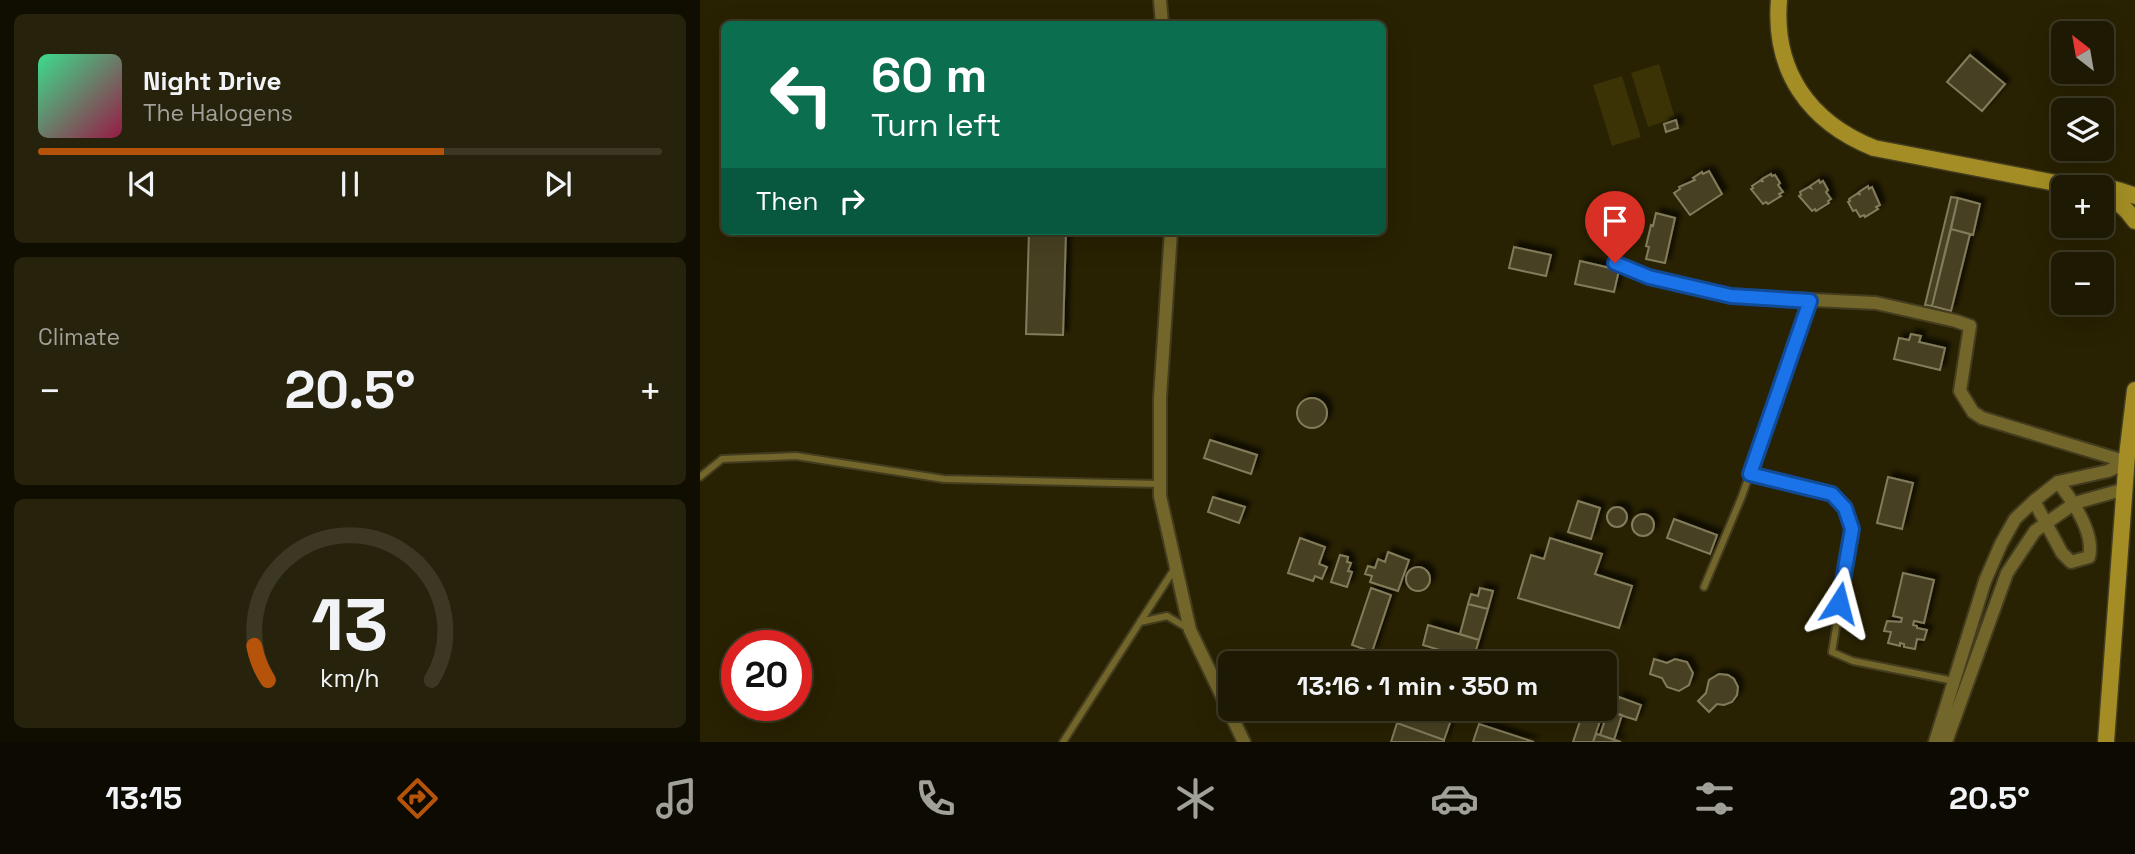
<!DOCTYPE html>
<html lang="en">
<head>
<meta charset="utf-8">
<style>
  :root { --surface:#1e1902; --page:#26220c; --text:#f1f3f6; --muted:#a1a099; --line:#3c3824; --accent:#b45309 }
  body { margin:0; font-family:"Space Grotesk",sans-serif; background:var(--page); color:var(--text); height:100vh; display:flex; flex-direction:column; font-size:26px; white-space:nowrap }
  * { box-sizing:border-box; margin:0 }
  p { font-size:23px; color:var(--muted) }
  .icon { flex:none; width:38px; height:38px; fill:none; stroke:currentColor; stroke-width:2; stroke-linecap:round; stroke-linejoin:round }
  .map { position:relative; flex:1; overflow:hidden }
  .drawer { display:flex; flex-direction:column; gap:14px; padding:14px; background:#100e01; width:700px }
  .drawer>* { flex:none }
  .guide { position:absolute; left:21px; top:21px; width:665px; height:214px; border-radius:10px; box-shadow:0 7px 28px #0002,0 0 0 2px var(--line); background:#0b6e4f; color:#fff; overflow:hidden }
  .needle { width:46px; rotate:329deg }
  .tools { position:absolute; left:1351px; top:21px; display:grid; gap:14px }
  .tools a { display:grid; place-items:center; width:63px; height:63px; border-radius:10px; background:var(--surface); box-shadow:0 7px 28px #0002,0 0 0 2px var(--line); font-size:35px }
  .speed { position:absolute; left:21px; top:630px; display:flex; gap:14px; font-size:35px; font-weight:700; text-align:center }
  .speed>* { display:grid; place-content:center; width:91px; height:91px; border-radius:50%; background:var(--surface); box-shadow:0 7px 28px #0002,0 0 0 2px var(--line); line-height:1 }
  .speed .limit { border:10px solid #d22; background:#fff; color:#111 }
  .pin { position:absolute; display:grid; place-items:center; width:60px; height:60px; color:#fff; margin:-72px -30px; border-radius:50% 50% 50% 0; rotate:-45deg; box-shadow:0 0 7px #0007 }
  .pin .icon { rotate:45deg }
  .me { position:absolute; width:77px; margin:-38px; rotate:9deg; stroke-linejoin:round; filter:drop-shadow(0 0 5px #0008) }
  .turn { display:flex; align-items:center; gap:24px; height:147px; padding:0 35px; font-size:32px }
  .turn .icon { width:91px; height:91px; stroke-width:2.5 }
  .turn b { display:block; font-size:49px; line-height:60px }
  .then { display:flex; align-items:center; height:66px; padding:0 35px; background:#0003; gap:14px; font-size:26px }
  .big { font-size:52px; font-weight:700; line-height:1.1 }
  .drawer .widget { flex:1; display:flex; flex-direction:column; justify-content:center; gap:10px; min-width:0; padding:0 24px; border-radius:10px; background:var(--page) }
  .drawer .dial { align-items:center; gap:0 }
  .dial svg { height:182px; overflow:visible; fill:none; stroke:var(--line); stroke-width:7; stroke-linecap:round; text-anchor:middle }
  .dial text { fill:var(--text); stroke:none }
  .song { display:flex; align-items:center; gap:21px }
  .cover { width:84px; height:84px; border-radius:10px; background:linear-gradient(135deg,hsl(150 70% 55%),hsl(340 70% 35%)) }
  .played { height:7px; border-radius:4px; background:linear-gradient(90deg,var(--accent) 65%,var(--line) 65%) }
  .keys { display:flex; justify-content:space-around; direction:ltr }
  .heat { display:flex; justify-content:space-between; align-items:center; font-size:38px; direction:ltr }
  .trip { position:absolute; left:518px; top:651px; width:399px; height:70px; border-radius:10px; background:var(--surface); box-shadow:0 7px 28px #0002,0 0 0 2px var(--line); font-weight:700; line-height:70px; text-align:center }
  .dock { display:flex; height:112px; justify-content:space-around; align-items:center; background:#0c0a01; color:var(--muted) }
  .dock .icon { width:49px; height:49px }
  .dock .current { color:var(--accent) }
  .dock b { font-size:32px; color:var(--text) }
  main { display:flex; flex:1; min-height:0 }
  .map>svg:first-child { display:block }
  .green { fill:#3b3205 }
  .building { fill:#474021; stroke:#837c5b; stroke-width:2; filter:url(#shadow) }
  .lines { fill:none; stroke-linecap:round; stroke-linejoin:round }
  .lane-casing { stroke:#433c1f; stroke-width:10 }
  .street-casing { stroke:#433c1f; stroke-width:16 }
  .secondary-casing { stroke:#433c1f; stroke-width:19 }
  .lane { stroke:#73662b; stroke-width:6 }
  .street { stroke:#73662b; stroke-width:12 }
  .secondary { stroke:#a38d24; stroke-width:16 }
  .route-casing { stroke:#114b97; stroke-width:18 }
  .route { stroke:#1a73e8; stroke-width:12 }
</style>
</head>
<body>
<main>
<section class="drawer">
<div class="widget">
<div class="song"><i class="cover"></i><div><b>Night Drive</b><p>The Halogens</p></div></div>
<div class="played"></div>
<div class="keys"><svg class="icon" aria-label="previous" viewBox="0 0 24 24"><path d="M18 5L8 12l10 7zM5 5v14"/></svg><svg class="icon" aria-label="pause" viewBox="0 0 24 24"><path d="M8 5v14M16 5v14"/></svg><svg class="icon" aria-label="next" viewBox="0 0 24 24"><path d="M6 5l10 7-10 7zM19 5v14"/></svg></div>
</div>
<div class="widget"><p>Climate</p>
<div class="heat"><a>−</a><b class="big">20.5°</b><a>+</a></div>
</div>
<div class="widget dial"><svg viewBox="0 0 100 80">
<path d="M14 69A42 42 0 1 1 86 69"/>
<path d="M14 69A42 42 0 0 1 8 54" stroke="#b45309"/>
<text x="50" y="56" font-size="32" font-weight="700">13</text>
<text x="50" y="72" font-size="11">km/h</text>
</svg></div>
</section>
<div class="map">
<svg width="1435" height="742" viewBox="0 0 1435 742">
  <defs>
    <filter id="shadow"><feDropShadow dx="5" dy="-5" stdDeviation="2" flood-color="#0009"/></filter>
  </defs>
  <rect width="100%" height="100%" fill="#282102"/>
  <path class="green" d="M959 64 975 118 948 127 931 73Z
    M922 76 941 137 912 146 893 85Z"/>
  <path class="building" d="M1270 55 1305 84 1282 111 1247 82Z
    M976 120 978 128 966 132 964 124Z
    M1009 171 1022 194 990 215 974 193 980 189 979 187 995 180 993 178 1002 172 1003 174Z
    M1071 174 1072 176 1075 175 1080 183 1078 185 1083 192 1079 194 1081 196 1068 204 1066 202 1063 204 1051 189 1053 188 1052 186 1061 180 1063 182 1062 179Z
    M1119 180 1120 183 1123 181 1128 190 1126 192 1131 199 1128 201 1129 203 1116 211 1115 209 1112 211 1099 196 1101 195 1100 192 1109 187 1111 188 1110 186Z
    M1168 186 1169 189 1172 187 1180 205 1176 207 1178 209 1165 217 1164 215 1160 217 1156 210 1153 211 1148 202 1150 201 1149 199 1158 193 1160 195 1159 192Z
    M1251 197 1258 198 1232 306 1225 305Z
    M1258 198 1280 204 1273 235 1251 229Z
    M956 213 975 218 965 263 946 259 949 247 946 246 951 225 953 226Z
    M1251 229 1270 234 1251 311 1232 306Z
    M329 231H366L363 335 326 334Z
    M814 247 851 255 846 276 809 268Z
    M880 261 919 270 914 292 875 284Z
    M1211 334 1221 336 1219 342 1245 348 1240 370 1194 359 1199 338 1209 340Z
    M597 413a15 15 0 1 1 30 0a15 15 0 1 1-30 0Z
    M510 440 557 455 551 474 504 458Z
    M1188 477 1213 483 1202 529 1177 523Z
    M513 497 545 507 539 523 508 512Z
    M878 501 900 508 891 539 868 532Z
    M907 517a10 10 0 1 1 20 0a10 10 0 1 1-20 0Z
    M932 525a11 11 0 1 1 22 0a11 11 0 1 1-22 0Z
    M974 519 1017 535 1010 554 967 538Z
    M600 538 625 547 619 564 627 567 622 579 615 576 613 581 588 573Z
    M850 538 902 554 895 574 932 586 919 628 818 598 831 555 844 559Z
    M688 552 709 560 698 591 670 582 672 576 665 574 668 566 675 568 678 559 685 562Z
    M640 555 648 557 647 562 651 563 648 571 652 572 647 587 631 582Z
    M706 579a12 12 0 1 1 24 0a12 12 0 1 1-24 0Z
    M1203 573 1234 580 1224 623 1214 621 1213 625 1217 626V628L1227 630 1224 640 1217 639 1215 649 1204 647V644L1200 643V646L1188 643 1191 632 1184 631 1187 621 1201 622 1202 618 1193 616Z
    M671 588 691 595 672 652 652 645Z
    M780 588 793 591 788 609 768 604 771 594 778 596Z
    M768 604 788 609 779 640 760 634Z
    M728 625 779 640 773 660 723 645Z
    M954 659 967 663 975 659 987 662 993 673 989 685 979 691 967 687 962 678 950 674Z
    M1019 674 1028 675 1034 679 1038 687 1037 695 1032 702 1024 705 1017 704 1009 712 998 701 1006 693 1009 680Z
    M919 697 941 705 936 720 914 713Z
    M654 709H686L682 718Z
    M702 709H729L752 717 744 740 697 723Z
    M884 709H904L893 742H873Z
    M908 711 922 715 914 740 900 735Z
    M697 723 744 740V742H691Z
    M779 724 834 742H773Z
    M896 734 900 735 921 742H893Z"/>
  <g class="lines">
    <defs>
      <path id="lane" d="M1050 474 1132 494 1145 508 1152 529 1132 652 1153 661 1254 681
        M0 477 22 459 96 456 244 479 460 484
        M475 568 440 622 467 616 489 629
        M1004 587 1042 496 1110 301
        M363 742 440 622"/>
      <path id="street" d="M460 0 462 24
        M471 231 460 398V496L490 630 544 742
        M915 263 949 277 1031 296 1176 303 1256 321 1270 326 1260 391 1273 412 1282 418 1427 462
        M1334 501 1362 553 1371 562 1389 557C1395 533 1372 500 1358 482
        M1235 742 1285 581 1301 544 1315 519 1334 501 1358 482 1408 471 1427 462
        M1246 742 1307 573 1335 531 1375 503 1425 489"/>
      <path id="secondary" d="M1079 0C1073 71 1109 122 1174 148L1377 187
        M1375 187C1395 184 1416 188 1435 196
        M1402 195C1416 199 1427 209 1435 221
        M1406 742 1427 456 1435 390"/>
    </defs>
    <use href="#lane" class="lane-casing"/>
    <use href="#street" class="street-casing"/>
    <use href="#secondary" class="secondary-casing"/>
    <use href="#lane" class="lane"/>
    <use href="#street" class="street"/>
    <use href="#secondary" class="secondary"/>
  </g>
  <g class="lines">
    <defs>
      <path id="route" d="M915 263 949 277 1031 296 1110 301 1050 474 1132 494 1145 508 1152 529 1139 603"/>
    </defs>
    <use href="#route" class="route-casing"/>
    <use href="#route" class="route"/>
  </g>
</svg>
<div class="tools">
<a><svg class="needle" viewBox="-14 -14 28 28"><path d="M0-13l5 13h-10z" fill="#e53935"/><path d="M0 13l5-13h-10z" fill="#a1a099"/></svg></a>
<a><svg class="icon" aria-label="layers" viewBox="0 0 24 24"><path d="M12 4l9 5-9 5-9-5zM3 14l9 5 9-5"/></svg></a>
<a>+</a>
<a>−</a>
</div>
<div class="speed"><div class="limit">20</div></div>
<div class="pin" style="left:915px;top:263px;background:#d93025"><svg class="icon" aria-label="arrive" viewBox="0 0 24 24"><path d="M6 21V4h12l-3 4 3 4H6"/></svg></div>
<svg class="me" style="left:1139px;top:603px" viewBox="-20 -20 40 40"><path d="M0-17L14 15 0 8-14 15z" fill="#1a73e8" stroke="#fff" stroke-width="4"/></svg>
<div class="trip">13:16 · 1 min · 350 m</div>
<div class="guide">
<div class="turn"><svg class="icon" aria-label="left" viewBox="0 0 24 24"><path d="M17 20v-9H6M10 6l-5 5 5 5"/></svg><div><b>60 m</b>Turn left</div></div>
<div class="then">Then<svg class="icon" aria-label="right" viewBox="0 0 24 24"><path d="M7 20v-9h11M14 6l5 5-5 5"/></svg></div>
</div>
</div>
</main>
<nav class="dock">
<b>13:15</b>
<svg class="icon current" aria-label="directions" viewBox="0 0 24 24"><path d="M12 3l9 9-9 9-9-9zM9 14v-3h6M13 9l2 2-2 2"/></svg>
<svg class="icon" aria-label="music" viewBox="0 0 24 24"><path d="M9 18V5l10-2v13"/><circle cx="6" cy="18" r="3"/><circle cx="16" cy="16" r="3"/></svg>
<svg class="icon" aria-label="phone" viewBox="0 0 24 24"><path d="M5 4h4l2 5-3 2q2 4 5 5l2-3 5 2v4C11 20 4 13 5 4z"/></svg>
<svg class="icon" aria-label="climate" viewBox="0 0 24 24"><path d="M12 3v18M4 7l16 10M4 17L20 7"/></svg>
<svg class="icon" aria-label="car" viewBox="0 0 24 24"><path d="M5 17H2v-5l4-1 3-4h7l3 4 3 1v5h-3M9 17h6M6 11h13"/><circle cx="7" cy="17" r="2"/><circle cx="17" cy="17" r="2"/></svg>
<svg class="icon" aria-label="filters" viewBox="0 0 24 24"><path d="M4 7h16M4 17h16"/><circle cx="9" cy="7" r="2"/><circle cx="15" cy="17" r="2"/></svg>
<b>20.5°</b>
</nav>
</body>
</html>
